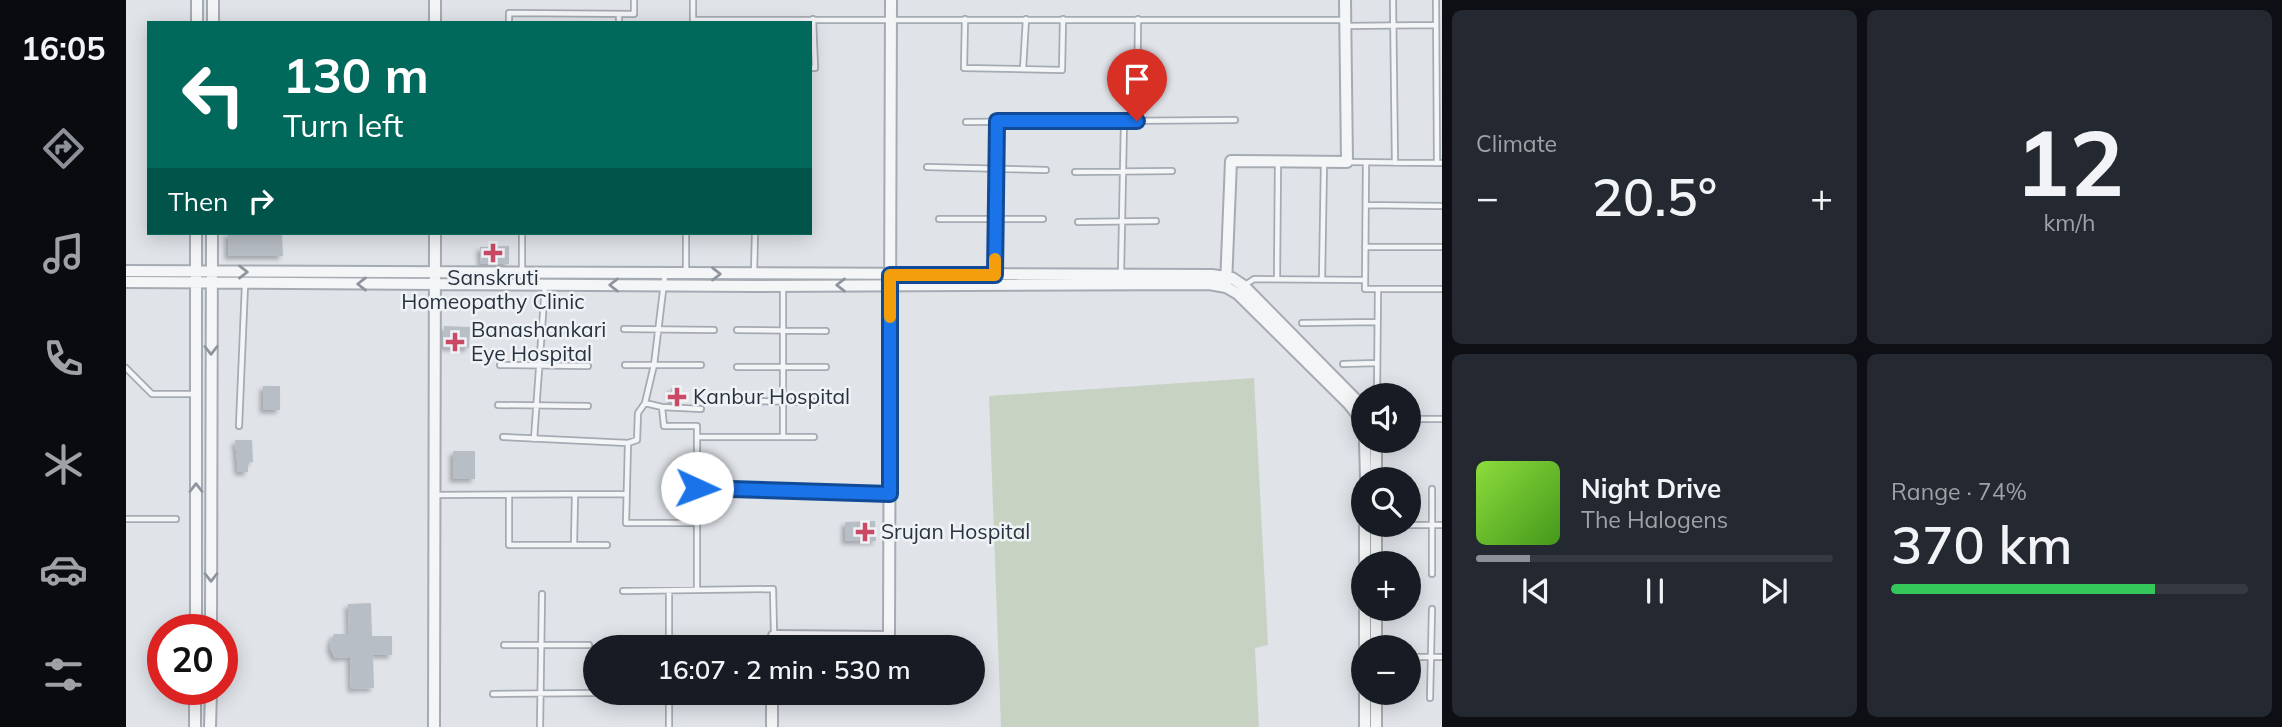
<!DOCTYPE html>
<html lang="en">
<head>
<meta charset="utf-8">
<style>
  :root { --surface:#171b24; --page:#242831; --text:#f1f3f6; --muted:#9ea1a6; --line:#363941; --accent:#8c9099 }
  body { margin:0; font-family:Mulish,sans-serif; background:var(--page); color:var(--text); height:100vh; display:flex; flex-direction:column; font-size:26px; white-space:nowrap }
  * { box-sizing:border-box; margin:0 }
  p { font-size:23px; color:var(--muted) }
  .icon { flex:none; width:38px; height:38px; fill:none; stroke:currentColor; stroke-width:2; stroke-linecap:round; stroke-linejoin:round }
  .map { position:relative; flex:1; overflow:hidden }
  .side { display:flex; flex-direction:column; gap:10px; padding:10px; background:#0d0f14; width:840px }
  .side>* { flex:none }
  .guide { position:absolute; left:21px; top:21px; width:665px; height:214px; border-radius:0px; box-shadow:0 4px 18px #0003; background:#00695c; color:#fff; overflow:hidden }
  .tools { position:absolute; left:1225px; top:383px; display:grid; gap:14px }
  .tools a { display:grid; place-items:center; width:70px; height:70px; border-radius:50%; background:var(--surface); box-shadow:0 4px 18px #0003; font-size:35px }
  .speed { position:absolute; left:21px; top:614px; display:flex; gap:14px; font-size:35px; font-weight:700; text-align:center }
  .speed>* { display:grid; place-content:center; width:91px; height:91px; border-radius:50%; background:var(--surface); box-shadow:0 4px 18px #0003; line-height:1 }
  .speed .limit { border:10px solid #d22; background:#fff; color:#111 }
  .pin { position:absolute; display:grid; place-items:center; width:60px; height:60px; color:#fff; margin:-72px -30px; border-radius:50% 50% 50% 0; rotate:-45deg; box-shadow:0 0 7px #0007 }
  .pin .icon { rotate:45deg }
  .me { position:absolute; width:77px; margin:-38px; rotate:92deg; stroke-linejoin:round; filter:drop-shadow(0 0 5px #0008) }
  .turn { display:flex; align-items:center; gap:24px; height:147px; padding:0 21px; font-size:32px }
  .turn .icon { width:91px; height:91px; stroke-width:2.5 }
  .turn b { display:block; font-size:49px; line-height:60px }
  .then { display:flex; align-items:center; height:66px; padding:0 21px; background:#0003; gap:14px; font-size:26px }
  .big { font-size:52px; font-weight:600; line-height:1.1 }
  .side .widget { flex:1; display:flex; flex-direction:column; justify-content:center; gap:10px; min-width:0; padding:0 24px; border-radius:10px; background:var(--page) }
  .side .dial { align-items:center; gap:0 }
  .dial b { font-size:91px; line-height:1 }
  .song { display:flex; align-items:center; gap:21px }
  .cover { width:84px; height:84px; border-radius:10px; background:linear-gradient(135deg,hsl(90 70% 55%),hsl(100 70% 35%)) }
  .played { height:7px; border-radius:4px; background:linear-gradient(90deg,var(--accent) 15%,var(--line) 15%) }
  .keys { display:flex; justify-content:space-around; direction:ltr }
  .heat { display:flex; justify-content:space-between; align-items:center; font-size:38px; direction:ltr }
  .charge { height:10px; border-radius:5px; background:linear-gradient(90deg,#34c759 74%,var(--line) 0) }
  .side .tiles { flex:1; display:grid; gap:10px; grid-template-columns:repeat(2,1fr) }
  .trip { position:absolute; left:457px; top:635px; width:402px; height:70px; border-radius:35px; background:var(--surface); box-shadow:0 4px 18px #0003; font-weight:600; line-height:70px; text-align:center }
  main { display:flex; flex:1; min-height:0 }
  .menu { display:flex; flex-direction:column; width:126px; justify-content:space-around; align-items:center; background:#090b0e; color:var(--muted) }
  .menu .icon { width:49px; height:49px }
  .menu .current { color:var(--accent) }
  .menu b { font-size:32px; color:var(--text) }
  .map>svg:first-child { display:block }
  .green { fill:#c7d2c2 }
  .building { fill:#b8bec5; filter:url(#shadow) }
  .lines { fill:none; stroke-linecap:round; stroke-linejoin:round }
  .service-casing { stroke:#a5abb3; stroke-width:8 }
  .tertiary-casing { stroke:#a5abb3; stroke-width:14 }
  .service { stroke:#f3f5f7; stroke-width:4.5 }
  .tertiary { stroke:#f3f5f7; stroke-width:10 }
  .oneway { stroke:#8e949c }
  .route-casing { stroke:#114b97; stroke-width:18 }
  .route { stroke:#1a73e8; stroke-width:12 }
  .slow { stroke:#f59e0b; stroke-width:12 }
  .poi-dot { fill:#ca4965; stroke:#f0f3f6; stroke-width:2.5 }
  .labels { text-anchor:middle; stroke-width:5; stroke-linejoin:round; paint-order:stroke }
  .poi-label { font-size:21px; fill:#293340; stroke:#f0f3f6; text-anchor:start }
</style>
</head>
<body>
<main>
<nav class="menu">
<b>16:05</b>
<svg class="icon current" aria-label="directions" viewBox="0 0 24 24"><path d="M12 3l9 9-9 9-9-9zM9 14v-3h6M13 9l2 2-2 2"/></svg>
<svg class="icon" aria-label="music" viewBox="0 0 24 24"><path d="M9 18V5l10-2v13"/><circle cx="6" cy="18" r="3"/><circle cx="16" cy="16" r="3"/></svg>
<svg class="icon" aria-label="phone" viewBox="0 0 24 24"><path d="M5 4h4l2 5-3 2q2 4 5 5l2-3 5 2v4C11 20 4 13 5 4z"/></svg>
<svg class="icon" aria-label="climate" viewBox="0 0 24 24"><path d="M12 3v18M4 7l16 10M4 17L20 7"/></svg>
<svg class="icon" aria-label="car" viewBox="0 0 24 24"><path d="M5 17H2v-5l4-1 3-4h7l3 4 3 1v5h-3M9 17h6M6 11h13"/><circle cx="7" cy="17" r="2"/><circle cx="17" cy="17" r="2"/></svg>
<svg class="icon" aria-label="filters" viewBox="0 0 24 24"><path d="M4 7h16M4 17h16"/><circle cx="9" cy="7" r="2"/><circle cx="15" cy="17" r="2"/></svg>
</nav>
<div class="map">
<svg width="1316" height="727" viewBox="0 0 1316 727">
  <defs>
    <filter id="shadow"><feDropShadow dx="-3.5" dy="3.5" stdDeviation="2" flood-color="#0004"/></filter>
  </defs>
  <rect width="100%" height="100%" fill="#e0e4e9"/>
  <path class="green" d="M1128 378 1142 645 1129 648 1133 727H875L863 396Z"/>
  <path class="building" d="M102 233H156L157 256H102Z
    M383 246V264H355L354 247Z
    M318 326 344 327 343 348 317 347Z
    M137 386H154V410H137Z
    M545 388H555V403H545Z
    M109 440H126L127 462H122V472H112Z
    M327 451H349V479H327Z
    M749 521 750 541H719V522Z
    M245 603 246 636H266V655H247L248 688 225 689 224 657 209 658 204 648 205 640 208 634H223L222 604Z"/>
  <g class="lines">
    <defs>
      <path id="service" d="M1267 0 1269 163
        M1310 0 1311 163
        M839 19 838 68 936 70 937 19
        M567 20H1217
        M567 20V0
        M383 23V13L508 14V0
        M493 23V14
        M1220 26 1310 25
        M684 68H689L687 19
        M897 69 900 19
        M1011 121 1012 19
        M840 122 1109 120
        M1222 162 1316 163
        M1240 163 1239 289H1316
        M801 167 920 170
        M949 172 1046 171
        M1240 205 1316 206
        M813 219H917
        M952 222 1030 221
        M1239 247H1316
        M396 272V233
        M560 274V233
        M628 274 629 233
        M995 274 998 121
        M869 275 871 121
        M1151 279 1152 162
        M1196 280 1198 163
        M1119 285 1128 279 1239 280
        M657 286V436
        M1176 323 1251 322
        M498 329 588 330
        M374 330H467
        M611 330 700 331
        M1217 364 1251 363
        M374 365 462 366
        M499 365H575
        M611 367H700
        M0 368 26 394H69
        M1251 394 1252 289
        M610 401 695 402
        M519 403 536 407 575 409
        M372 405 462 406
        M536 407 538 426H571V523H500L502 443 511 440 512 413 519 403 528 365 539 274
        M1283 419H1316
        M113 426 119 285
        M377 437 502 443
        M571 437H688
        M408 439 419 286
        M571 488 763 494
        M1306 489V574
        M309 495 500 494
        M383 495V545H481
        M0 519H50
        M571 523V590
        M1251 525H1316
        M448 545 449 495
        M497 591 647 589 648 634
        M378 645H463
        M543 648V591
        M1283 657H1316
        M367 694 469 693
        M498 695H543
        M1304 698 1306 609
        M414 727 416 594
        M543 727V693"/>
      <path id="tertiary" d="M71 23V0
        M87 23V0
        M309 23V0
        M0 271 1086 275 1106 278 1118 286 1237 407
        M0 282 627 286 1083 284 1100 287 1112 294 1222 403 1234 418 1237 427
        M1100 285 1105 161 1221 162 1219 0
        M1239 441 1240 480
        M1250 441V480
        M1239 564V525
        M1250 564V525
        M70 630V233
        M85 630 86 233
        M647 648 648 636 763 637 765 0
        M1239 648V609
        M1250 648V609
        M69 727V690
        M84 727 85 690
        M308 727 309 233
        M646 727V693
        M1239 727V693
        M1250 727V693"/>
    </defs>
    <use href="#service" class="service-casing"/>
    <use href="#tertiary" class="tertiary-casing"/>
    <use href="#service" class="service"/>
    <use href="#tertiary" class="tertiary"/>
  </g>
  <defs><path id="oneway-chevron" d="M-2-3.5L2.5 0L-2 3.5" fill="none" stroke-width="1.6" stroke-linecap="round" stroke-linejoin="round" transform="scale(1.75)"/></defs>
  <g class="oneway">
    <use href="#oneway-chevron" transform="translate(117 272)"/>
    <use href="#oneway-chevron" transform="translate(590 274)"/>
    <use href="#oneway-chevron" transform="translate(236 284) rotate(-180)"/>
    <use href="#oneway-chevron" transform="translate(488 285) rotate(-180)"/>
    <use href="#oneway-chevron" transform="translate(715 285) rotate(180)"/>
    <use href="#oneway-chevron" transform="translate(85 350) rotate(90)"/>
    <use href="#oneway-chevron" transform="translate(70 488) rotate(-90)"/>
    <use href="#oneway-chevron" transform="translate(85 577) rotate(90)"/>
  </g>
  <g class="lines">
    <defs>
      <path id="route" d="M571 488 764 494V275H869L871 121H1011"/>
    </defs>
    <use href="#route" class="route-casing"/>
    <use href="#route" class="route"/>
    <path class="slow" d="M764 317V275H869V259"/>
  </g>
  <g class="poi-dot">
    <path d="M363.5 242.5h7v7h7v7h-7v7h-7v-7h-7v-7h7z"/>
    <path d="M325.5 331.5h7v7h7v7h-7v7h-7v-7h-7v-7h7z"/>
    <path d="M547.5 386.5h7v7h7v7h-7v7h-7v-7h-7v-7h7z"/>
    <path d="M735.5 521.5h7v7h7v7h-7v7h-7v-7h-7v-7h7z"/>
  </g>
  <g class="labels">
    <g class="poi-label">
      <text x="367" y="285" text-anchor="middle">Sanskruti<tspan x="367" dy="24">Homeopathy Clinic</tspan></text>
      <text x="345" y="337">Banashankari<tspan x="345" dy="24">Eye Hospital</tspan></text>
      <text x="567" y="404">Kanbur Hospital</text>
      <text x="755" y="539">Srujan Hospital</text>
    </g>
  </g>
</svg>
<div class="tools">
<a><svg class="icon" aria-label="sound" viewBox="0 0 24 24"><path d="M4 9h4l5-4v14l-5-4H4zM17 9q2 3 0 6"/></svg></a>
<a><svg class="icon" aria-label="search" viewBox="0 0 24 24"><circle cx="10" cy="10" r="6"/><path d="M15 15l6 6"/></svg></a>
<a>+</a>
<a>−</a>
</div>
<div class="speed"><div class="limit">20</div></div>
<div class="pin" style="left:1011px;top:121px;background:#d93025"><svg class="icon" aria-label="arrive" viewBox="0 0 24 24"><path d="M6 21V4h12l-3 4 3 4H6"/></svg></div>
<svg class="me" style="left:571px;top:488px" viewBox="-20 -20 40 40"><circle r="19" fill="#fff"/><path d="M0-13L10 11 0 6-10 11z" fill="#1a73e8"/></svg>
<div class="trip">16:07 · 2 min · 530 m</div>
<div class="guide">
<div class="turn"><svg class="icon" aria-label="left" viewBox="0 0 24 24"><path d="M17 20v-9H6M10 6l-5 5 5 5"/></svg><div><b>130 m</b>Turn left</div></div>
<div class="then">Then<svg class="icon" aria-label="right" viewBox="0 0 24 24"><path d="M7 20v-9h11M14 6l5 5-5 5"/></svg></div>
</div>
</div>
<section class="side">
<div class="tiles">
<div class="widget"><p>Climate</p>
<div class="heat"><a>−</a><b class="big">20.5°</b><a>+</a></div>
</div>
<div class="widget dial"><b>12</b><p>km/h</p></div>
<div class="widget">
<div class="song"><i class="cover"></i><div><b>Night Drive</b><p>The Halogens</p></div></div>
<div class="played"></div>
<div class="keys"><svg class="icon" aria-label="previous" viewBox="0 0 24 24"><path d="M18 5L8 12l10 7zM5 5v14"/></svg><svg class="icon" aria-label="pause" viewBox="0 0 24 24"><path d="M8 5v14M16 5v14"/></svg><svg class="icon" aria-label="next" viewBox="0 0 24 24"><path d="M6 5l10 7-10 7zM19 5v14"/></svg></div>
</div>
<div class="widget"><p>Range · 74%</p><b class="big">370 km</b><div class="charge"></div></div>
</div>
</section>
</main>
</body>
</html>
